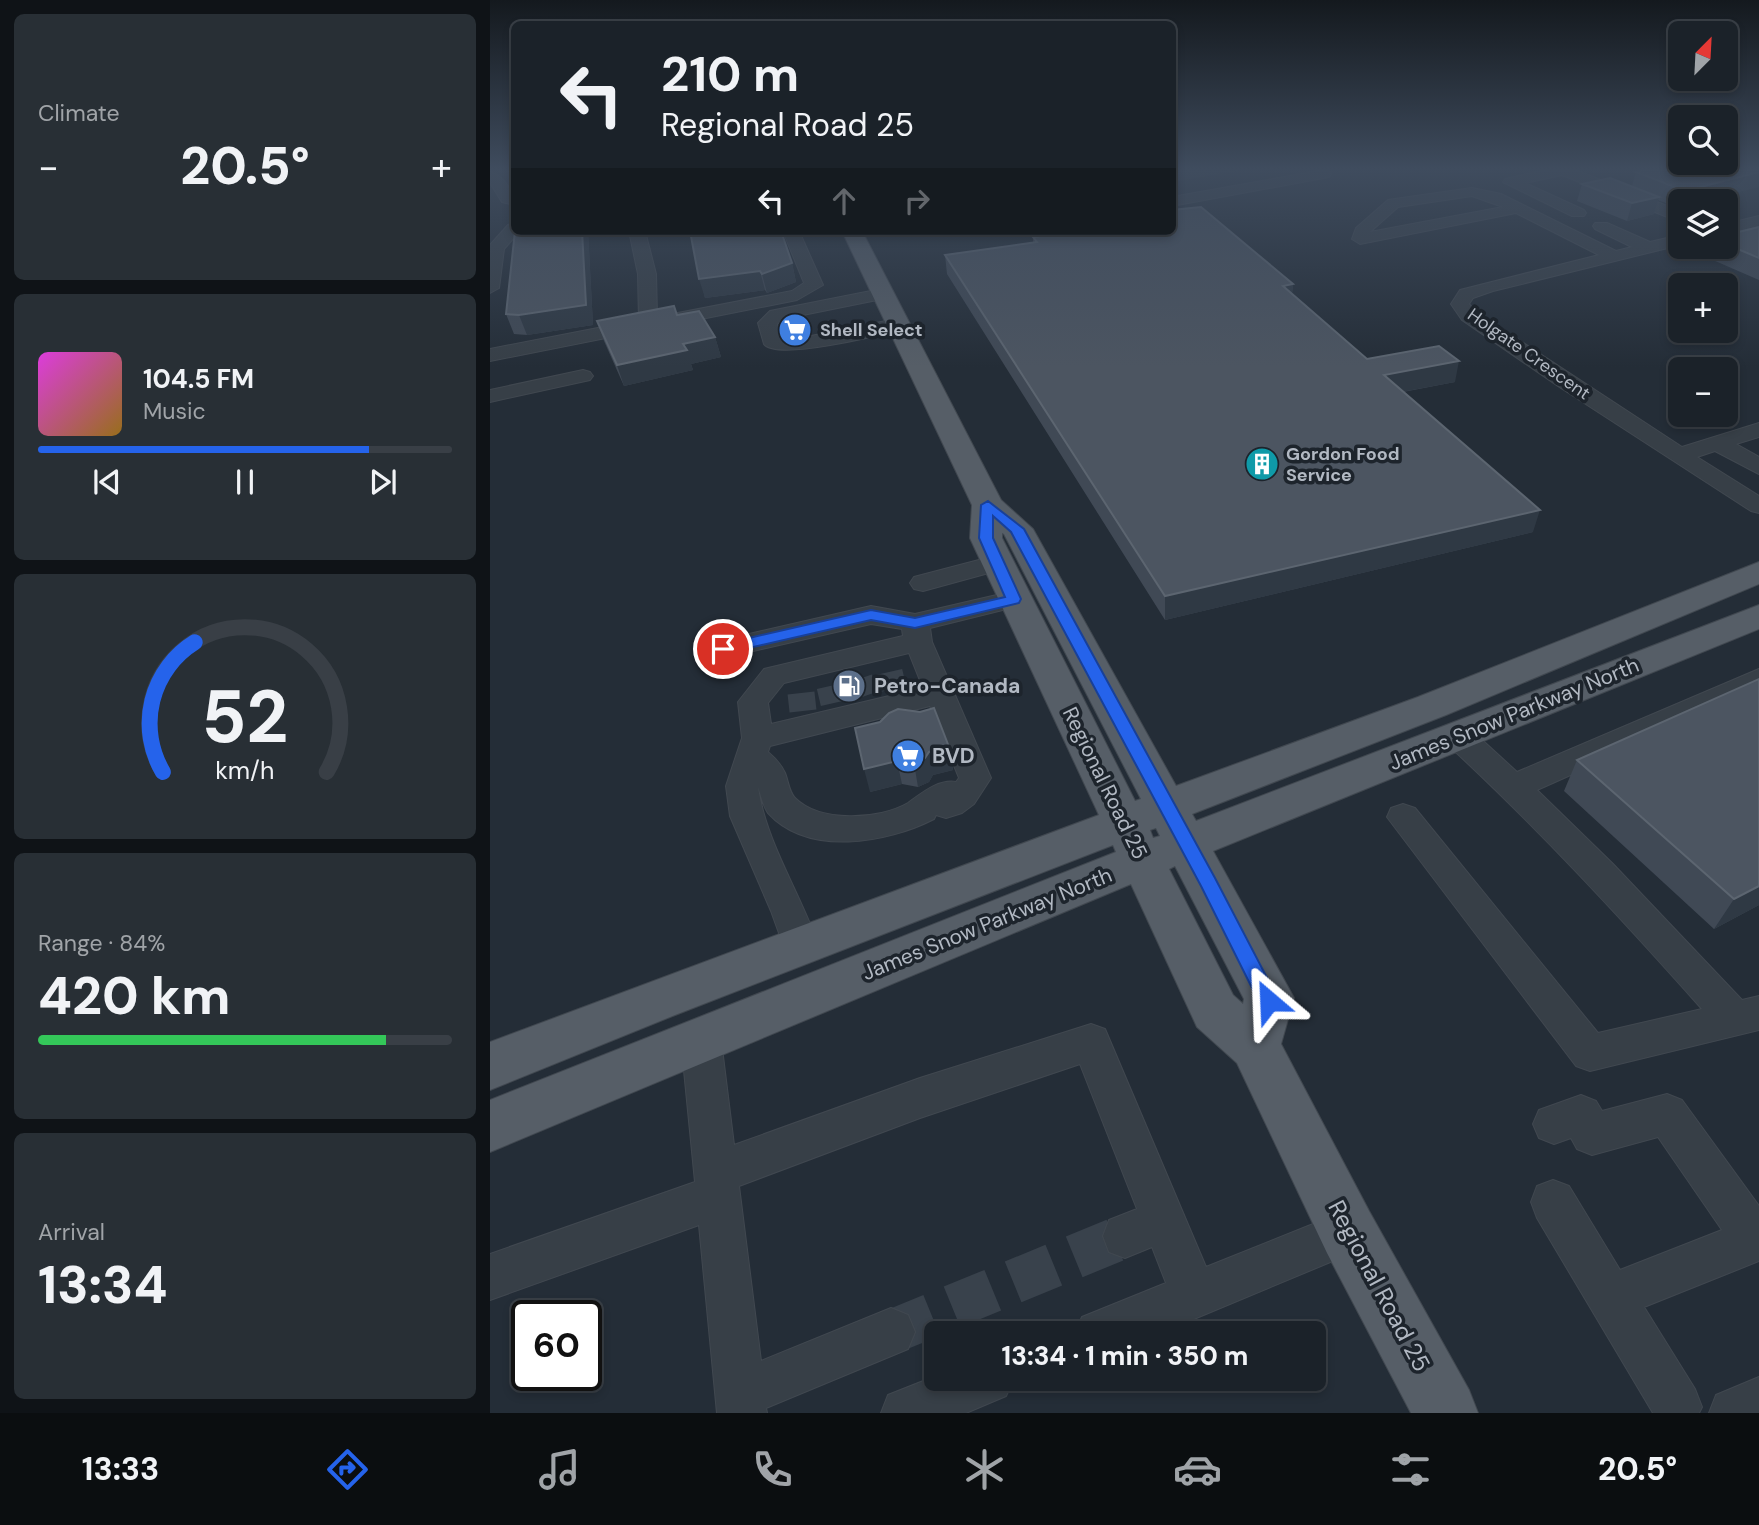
<!DOCTYPE html>
<html lang="en">
<head>
<meta charset="utf-8">
<style>
  :root { --surface:#1b2229; --page:#282f35; --text:#f1f3f6; --muted:#a0a4a8; --line:#393f46; --accent:#2563eb }
  body { margin:0; font-family:"DM Sans",sans-serif; background:var(--page); color:var(--text); height:100vh; display:flex; flex-direction:column; font-size:26px; white-space:nowrap }
  * { box-sizing:border-box; margin:0 }
  p { font-size:23px; color:var(--muted) }
  .icon { flex:none; width:38px; height:38px; fill:none; stroke:currentColor; stroke-width:2; stroke-linecap:round; stroke-linejoin:round }
  .map { position:relative; flex:1; overflow:hidden }
  .panel { display:flex; flex-direction:column; gap:14px; padding:14px; background:#0f1317; width:490px }
  .panel>* { flex:none }
  .hud { position:absolute; left:21px; top:21px; width:665px; height:214px; border-radius:10px; box-shadow:0 4px 10px #0003,0 0 0 2px var(--line); background:#1b2229; color:var(--text); overflow:hidden }
  .needle { width:46px; rotate:24deg }
  .buttons { position:absolute; left:1178px; top:21px; display:grid; gap:14px }
  .buttons a { display:grid; place-items:center; width:70px; height:70px; border-radius:10px; background:var(--surface); box-shadow:0 4px 10px #0003,0 0 0 2px var(--line); font-size:35px }
  .speed { position:absolute; left:21px; top:1300px; display:flex; gap:14px; font-size:35px; font-weight:700; text-align:center }
  .speed>* { display:grid; place-content:center; width:91px; height:91px; border-radius:50%; background:var(--surface); box-shadow:0 4px 10px #0003,0 0 0 2px var(--line); line-height:1 }
  .speed .limit { border:4px solid #111; border-radius:10px; background:#fff; color:#111 }
  .pin { position:absolute; display:grid; place-items:center; width:60px; height:60px; color:#fff; margin:-30px; border:4px solid #fff; border-radius:50%; box-shadow:0 2px 7px #0007 }
  .me { position:absolute; width:77px; margin:-38px; rotate:334deg; stroke-linejoin:round; filter:drop-shadow(0 0 5px #0008) }
  .turn { display:flex; align-items:center; gap:24px; height:147px; padding:0 35px; font-size:32px }
  .turn .icon { width:91px; height:91px; stroke-width:2.5 }
  .turn b { display:block; font-size:49px; line-height:60px }
  .lanes { display:flex; align-items:center; height:66px; padding:0 35px; background:#0003; justify-content:center; gap:35px; direction:ltr }
  .lanes .off { opacity:.35 }
  .big { font-size:52px; font-weight:800; line-height:1.1 }
  .panel .card { flex:1; display:flex; flex-direction:column; justify-content:center; gap:10px; min-width:0; padding:0 24px; border-radius:10px; background:var(--page) }
  .panel .dial { align-items:center; gap:0 }
  .dial svg { height:182px; overflow:visible; fill:none; stroke:var(--line); stroke-width:7; stroke-linecap:round; text-anchor:middle }
  .dial text { fill:var(--text); stroke:none }
  .song { display:flex; align-items:center; gap:21px }
  .cover { width:84px; height:84px; border-radius:10px; background:linear-gradient(135deg,hsl(300 70% 55%),hsl(40 70% 35%)) }
  .played { height:7px; border-radius:4px; background:linear-gradient(90deg,var(--accent) 80%,var(--line) 80%) }
  .keys { display:flex; justify-content:space-around; direction:ltr }
  .heat { display:flex; justify-content:space-between; align-items:center; font-size:38px; direction:ltr }
  .charge { height:10px; border-radius:5px; background:linear-gradient(90deg,#34c759 84%,var(--line) 0) }
  .trip { position:absolute; left:434px; top:1321px; width:402px; height:70px; border-radius:10px; background:var(--surface); box-shadow:0 4px 10px #0003,0 0 0 2px var(--line); font-weight:800; line-height:70px; text-align:center }
  .tabs { display:flex; height:112px; justify-content:space-around; align-items:center; background:#0b0e10; color:var(--muted) }
  .tabs .icon { width:49px; height:49px }
  .tabs .current { color:var(--accent) }
  .tabs b { font-size:32px; color:var(--text) }
  main { display:flex; flex:1; min-height:0 }
  .map>svg:first-child { display:block }
  .lines { fill:none; stroke-linecap:round; stroke-linejoin:round }
  .minor-tunnel-far1 { stroke:#39424c; stroke-width:27; stroke-dasharray:27 13; stroke-linecap:butt }
  .minor-tunnel { stroke:#39424c; stroke-width:44; stroke-dasharray:44 22; stroke-linecap:butt }
  .minor-casing { stroke:#414850; stroke-width:2 }
  .major-casing { stroke:#414850; stroke-width:2 }
  .minor { fill:#373f47; fill-rule:evenodd }
  .major { fill:#565e67; fill-rule:evenodd }
  .wall { fill:#404955 }
  .shaded-wall { fill:#2f3944 }
  .building { fill:#4c5561; stroke:#5c6570; stroke-width:2 }
  .route { fill:#2563eb; stroke:#184099; stroke-width:2 }
  .labels { text-anchor:middle; stroke-width:7; stroke-linejoin:round; paint-order:stroke }
  .far-poi-label { font-size:18px; font-weight:bold; fill:#b2b9c3; stroke:#1d242c; text-anchor:start }
  .far-street-label { font-size:18px; fill:#b2b9c3; stroke:#1d242c }
  .poi-label { font-size:21px; font-weight:bold; fill:#b2b9c3; stroke:#1d242c; text-anchor:start }
  .street-label { font-size:21px; fill:#b2b9c3; stroke:#1d242c }
  .near-street-label { font-size:24px; fill:#b2b9c3; stroke:#1d242c }
</style>
</head>
<body>
<main>
<section class="panel">
<div class="card"><p>Climate</p>
<div class="heat"><a>−</a><b class="big">20.5°</b><a>+</a></div>
</div>
<div class="card">
<div class="song"><i class="cover"></i><div><b>104.5 FM</b><p>Music</p></div></div>
<div class="played"></div>
<div class="keys"><svg class="icon" aria-label="previous" viewBox="0 0 24 24"><path d="M18 5L8 12l10 7zM5 5v14"/></svg><svg class="icon" aria-label="pause" viewBox="0 0 24 24"><path d="M8 5v14M16 5v14"/></svg><svg class="icon" aria-label="next" viewBox="0 0 24 24"><path d="M6 5l10 7-10 7zM19 5v14"/></svg></div>
</div>
<div class="card dial"><svg viewBox="0 0 100 80">
<path d="M14 69A42 42 0 1 1 86 69"/>
<path d="M14 69A42 42 0 0 1 28 12" stroke="#2563eb"/>
<text x="50" y="56" font-size="32" font-weight="700">52</text>
<text x="50" y="72" font-size="11">km/h</text>
</svg></div>
<div class="card"><p>Range · 84%</p><b class="big">420 km</b><div class="charge"></div></div>
<div class="card"><p>Arrival</p><b class="big">13:34</b></div>
</section>
<div class="map">
<svg width="1269" height="1413" viewBox="0 0 1269 1413">
  <rect width="100%" height="100%" fill="#242d37"/>
  <g class="lines">
    <path class="minor-tunnel-far1" d="M399 672 403 689
      M369 679 375 696
      M340 686 344 703
      M311 693 313 711"/>
    <path class="minor-tunnel" d="M401 1332 635 1236"/>
    <defs>
      <path id="minor" d="M834 170 839 171 841 174 839 177 682 206V197Z
        M1056 170H1085L1190 211V222L1072 175 1035 183 1094 210 1096 213 1094 216H1082L1013 182 1015 179Z
        M0 172C14 176 24 192 24 205L12 202 0 183Z
        M982 188 1011 194 1126 251 1142 247 1105 229 1103 226 1105 223H1117L1160 242 1190 235V245L1003 291 983 298 979 304 986 312 1192 447 1269 423V437L1246 444 1269 457V474L1225 451 1207 457 1269 496V513L1261 511 1068 386 972 320 961 304 970 290 1109 255 1026 213 870 244 862 239 866 228 898 200ZM982 196 1013 207 880 232 908 207Z
        M1269 216V226L1236 234V224Z
        M24 223V231H30L14 249 9 288 0 293V245L18 225Z
        M139 231H155L166 274 167 317 302 291 314 283 293 231H309L333 285 307 300 0 361V349L149 320 148 274Z
        M391 289 400 294 397 298 293 319 287 324 292 338 316 337 406 319 415 325 413 329C390 335 288 361 274 344L268 323 280 311Z
        M93 370 100 372 103 376 100 380 0 402V390Z
        M508 555 517 558 521 563 517 568 433 591 424 589 420 583 424 577Z
        M524 591 533 593 537 599 533 605 440 628 442 642 501 778 484 804 472 813 456 818 446 815 444 819C397 843 318 857 278 813 273 806 271 795 268 787 276 843 311 894 329 947L324 958 311 963 298 958 281 911 240 816 236 786 252 738 248 702 274 669 413 636 412 629 381 624 233 658 223 656 219 649 223 642 233 640 381 606 425 614ZM419 653 433 688 281 724 278 703 294 683ZM440 706 469 778 466 782C448 779 431 794 418 803 389 820 330 823 305 798 299 792 298 780 295 773 291 764 285 758 278 752L280 746Z
        M1269 669V691L1047 790 1123 864 1252 1000 1269 996V1030L1100 1071 1086 1066 897 817 901 808 913 804 925 808 1108 1033 1212 1009C1130 917 1047 827 957 744L953 736 957 728 968 725 979 728 1027 772Z
        M211 1022 225 1027 231 1040 244 1145 430 1078 601 1024 615 1029 716 1267 858 1210 874 1216 880 1232 874 1248 668 1334H585L592 1317 676 1283 662 1247 635 1258 619 1252 613 1236 619 1220 647 1209 590 1064 430 1118 249 1186 271 1361 401 1308 418 1315 425 1332 418 1349 276 1408 277 1413H227L209 1225 0 1300V1254L205 1182 191 1040 197 1027Z
        M1177 1094 1192 1100 1269 1206V1261L1154 1307 1205 1389 1212 1407 1209 1413H1163L1047 1218 1041 1202 1047 1186 1063 1180 1079 1186 1130 1270 1232 1230 1168 1137 1102 1155 1087 1149 1081 1138 1064 1144 1049 1138 1043 1124 1049 1110 1091 1095 1106 1101 1112 1111Z
        M446 1376V1379H524L516 1396 476 1413H391L398 1395Z
        M1269 1377V1413H1219L1226 1395Z"/>
      <path id="major" d="M352 231H372L511 500 543 529 686 786 928 697 1269 562V584L956 715 702 814 706 821 1269 605V629L723 851 804 998 791 1044 879 1211 979 1390 988 1413H921L837 1253 747 1063 707 1027 641 884 0 1152V1100L626 852 623 845 185 1015 0 1090V1042L609 815 480 538 482 505ZM512 533 514 534 651 799 645 801 512 538ZM666 828 670 836 663 838 660 830ZM685 866 754 999 753 1004 743 995 679 869Z"/>
    </defs>
    <use href="#minor" class="minor-casing"/>
    <use href="#major" class="major-casing"/>
    <use href="#minor" class="minor"/>
    <use href="#major" class="major"/>
  </g>
  <path class="wall" d="M1158 170 1215 201H1190L1189 208 1168 200 1164 214 1137 221 1087 201 1092 184 1142 186 1146 172Z
    M1269 227V280L1216 257 1220 247H1236V235Z
    M25 231H98L103 325 37 335 24 334 16 314Z
    M200 231 302 263 306 282 277 293 275 290 215 298Z
    M543 237 803 284 802 294 877 359 965 382 913 392 1043 532 675 620 457 274 455 255 543 243Z
    M187 315 225 337 231 357 201 364 203 370 134 386 114 341 107 321Z
    M1269 679V905L1224 929 1074 791 1087 760Z
    M390 722 459 747 463 770 443 775 439 782 428 787 412 784 380 792Z"/>
  <path class="shaded-wall" d="M682 170H752L682 182Z
    M1269 172V187L1215 201H1192L1195 191Z
    M1169 197 1164 214 1137 221 1142 203Z
    M92 231H98L103 325 37 335 29 315Z
    M302 263 306 282 277 293 272 274Z
    M270 271 275 290 215 298 209 279Z
    M803 284 801 304 793 286Z
    M225 337 231 357 201 364 203 370 134 386 127 365 193 344Z
    M969 361 965 382 890 396 894 375Z
    M1050 510 1043 532 675 620V596Z
    M459 747 463 770 443 775 439 782 428 787 424 763 439 752Z
    M407 761 412 784 380 792 374 769Z
    M1269 886V905L1224 929 1244 899Z"/>
  <path class="building" d="M1158 170H1269V172L1195 191 1146 172Z
    M1120 178 1169 197 1142 203 1092 184Z
    M711 207 803 284 793 286 877 359 949 346 969 361 894 375 1050 510 675 596 455 255 547 242 543 237 585 231H682V210Z
    M1269 227V258L1236 244V235Z
    M25 231H92L96 305 29 315 16 314Z
    M200 231H291L302 263 272 274 270 271 209 279Z
    M184 306 187 315 209 311 225 337 193 344 197 350 127 365 107 321Z
    M1269 679V886L1244 899 1087 760Z
    M444 708 459 747 439 752 435 758 424 763 407 761 374 769 365 728 390 722 399 713 408 709 430 712Z"/>
  <linearGradient id="sky" x2="0" y2="1"><stop stop-color="#14191e"/><stop offset="0.46" stop-color="#3f4c5e"/><stop offset="1" stop-color="#3f4c5e" stop-opacity="0"/></linearGradient>
  <rect width="1269" height="367" fill="url(#sky)"/>
  <path class="route" d="M498 501 534 529 725 878 786 995 789 1001 786 1008 779 1010 772 1008 711 886 521 532 503 516V538L531 599 529 603 425 628 381 620 233 654 226 649 233 644 381 610 425 618 515 597 489 538 491 505Z"/>
  <defs>
    <symbol id="supermarket-disc" viewBox="-11 -11 22 22"><circle r="9.5" fill="#3f7fe0" stroke="#1d242c"/><path d="M-6-5.5h2.5l.6 2H6L4.5 2H-2.5L-4.4-4H-6ZM-1.5 3.2a1.3 1.3 0 1 0 .1 0ZM3 3.2a1.3 1.3 0 1 0 .1 0Z" fill="#fff"/></symbol>
    <symbol id="building-disc" viewBox="-11 -11 22 22"><circle r="9.5" fill="#0f9aa8" stroke="#1d242c"/><path d="M-4-6H4V6H1V3H-1V6H-4ZM-2.5-4.3h1.7v1.8h-1.7ZM.8-4.3h1.7v1.8H.8ZM-2.5-1h1.7V.8h-1.7ZM.8-1h1.7V.8H.8Z" fill="#fff"/></symbol>
    <symbol id="fuel-disc" viewBox="-11 -11 22 22"><circle r="9.5" fill="#5c6f8a" stroke="#1d242c"/><path d="M-5.5-6h7V0h2V4h1.3V-2.5L3-4.5l.8-.8L6-3V5H2.5V1h-1V6h-7ZM-4.2-4.7v3.2H.2V-4.7Z" fill="#fff"/></symbol>
  </defs>
  <g fill-rule="evenodd">
    <use href="#supermarket-disc" x="286" y="311" width="38" height="38"/>
    <use href="#building-disc" x="753" y="445" width="38" height="38"/>
    <use href="#fuel-disc" x="340" y="667" width="38" height="38"/>
    <use href="#supermarket-disc" x="399" y="737" width="38" height="38"/>
  </g>
  <g class="labels">
    <g class="far-poi-label">
      <text x="330" y="336">Shell Select</text>
      <text x="796" y="460">Gordon Food<tspan x="796" dy="21">Service</tspan></text>
    </g>
    <g class="far-street-label">
      <text transform="translate(1039 354) rotate(35)" y="6">Holgate Crescent</text>
    </g>
    <g class="poi-label">
      <text x="384" y="693">Petro-Canada</text>
      <text x="442" y="763">BVD</text>
    </g>
    <g class="street-label">
      <text transform="translate(1024 714) rotate(-22)" y="7">James Snow Parkway North</text>
      <text transform="translate(615 783) rotate(64)" y="7">Regional Road 25</text>
      <text transform="translate(497 924) rotate(-22)" y="7">James Snow Parkway North</text>
    </g>
    <g class="near-street-label">
      <text transform="translate(889 1286) rotate(62)" y="8">Regional Road 25</text>
    </g>
  </g>
</svg>
<div class="buttons">
<a><svg class="needle" viewBox="-14 -14 28 28"><path d="M0-13l5 13h-10z" fill="#e53935"/><path d="M0 13l5-13h-10z" fill="#a0a4a8"/></svg></a>
<a><svg class="icon" aria-label="search" viewBox="0 0 24 24"><circle cx="10" cy="10" r="6"/><path d="M15 15l6 6"/></svg></a>
<a><svg class="icon" aria-label="layers" viewBox="0 0 24 24"><path d="M12 4l9 5-9 5-9-5zM3 14l9 5 9-5"/></svg></a>
<a>+</a>
<a>−</a>
</div>
<div class="speed"><div class="limit">60</div></div>
<div class="pin" style="left:233px;top:649px;background:#d93025"><svg class="icon" aria-label="arrive" viewBox="0 0 24 24"><path d="M6 21V4h12l-3 4 3 4H6"/></svg></div>
<svg class="me" style="left:779px;top:1001px" viewBox="-20 -20 40 40"><path d="M0-17L14 15 0 8-14 15z" fill="#2563eb" stroke="#fff" stroke-width="4"/></svg>
<div class="trip">13:34 · 1 min · 350 m</div>
<div class="hud">
<div class="turn"><svg class="icon" aria-label="left" viewBox="0 0 24 24"><path d="M17 20v-9H6M10 6l-5 5 5 5"/></svg><div><b>210 m</b>Regional Road 25</div></div>
<div class="lanes"><svg class="icon" aria-label="left" viewBox="0 0 24 24"><path d="M17 20v-9H6M10 6l-5 5 5 5"/></svg><svg class="icon off" aria-label="ahead" viewBox="0 0 24 24"><path d="M12 20V5M6 11l6-6 6 6"/></svg><svg class="icon off" aria-label="right" viewBox="0 0 24 24"><path d="M7 20v-9h11M14 6l5 5-5 5"/></svg></div>
</div>
</div>
</main>
<nav class="tabs">
<b>13:33</b>
<svg class="icon current" aria-label="directions" viewBox="0 0 24 24"><path d="M12 3l9 9-9 9-9-9zM9 14v-3h6M13 9l2 2-2 2"/></svg>
<svg class="icon" aria-label="music" viewBox="0 0 24 24"><path d="M9 18V5l10-2v13"/><circle cx="6" cy="18" r="3"/><circle cx="16" cy="16" r="3"/></svg>
<svg class="icon" aria-label="phone" viewBox="0 0 24 24"><path d="M5 4h4l2 5-3 2q2 4 5 5l2-3 5 2v4C11 20 4 13 5 4z"/></svg>
<svg class="icon" aria-label="climate" viewBox="0 0 24 24"><path d="M12 3v18M4 7l16 10M4 17L20 7"/></svg>
<svg class="icon" aria-label="car" viewBox="0 0 24 24"><path d="M5 17H2v-5l4-1 3-4h7l3 4 3 1v5h-3M9 17h6M6 11h13"/><circle cx="7" cy="17" r="2"/><circle cx="17" cy="17" r="2"/></svg>
<svg class="icon" aria-label="filters" viewBox="0 0 24 24"><path d="M4 7h16M4 17h16"/><circle cx="9" cy="7" r="2"/><circle cx="15" cy="17" r="2"/></svg>
<b>20.5°</b>
</nav>
</body>
</html>
